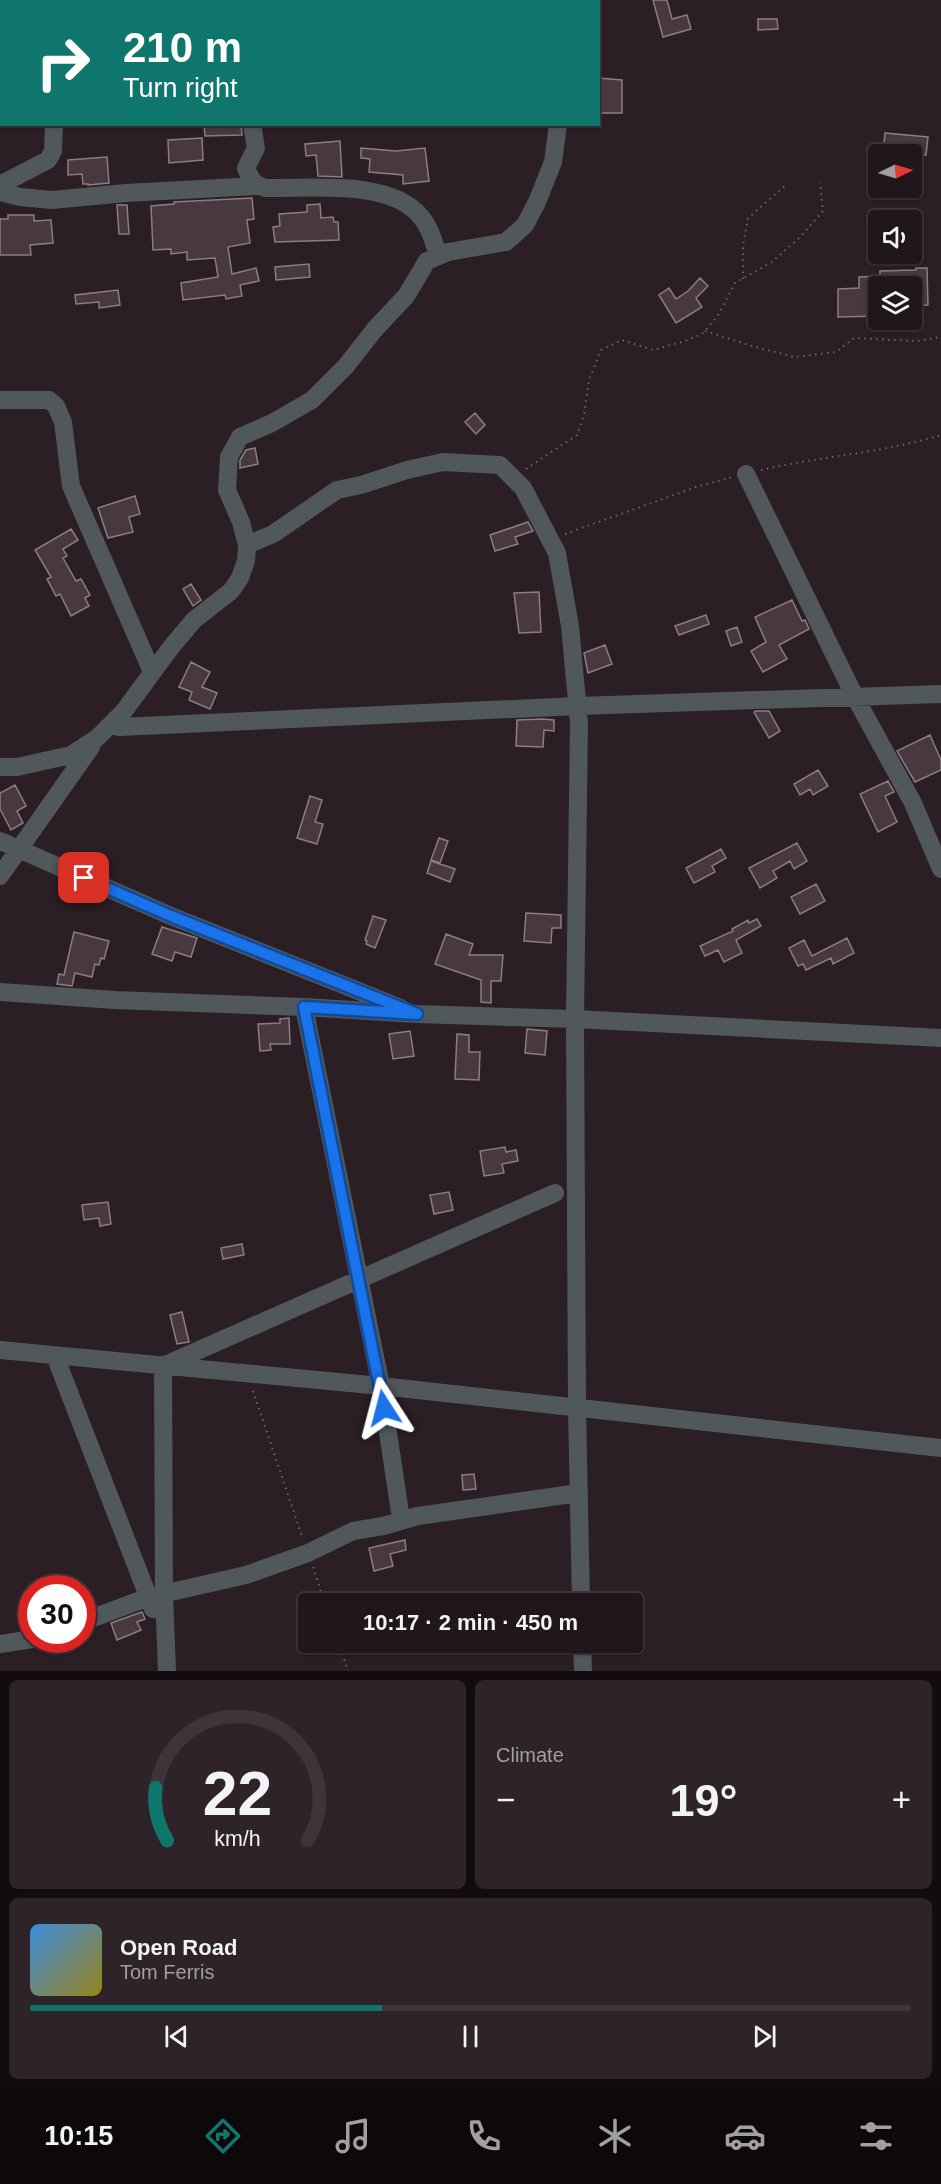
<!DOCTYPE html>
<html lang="en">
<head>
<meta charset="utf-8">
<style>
  :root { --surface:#20161b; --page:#2d2328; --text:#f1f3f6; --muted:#a29fa3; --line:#3d353a; --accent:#0f766e }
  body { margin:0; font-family:Arial,sans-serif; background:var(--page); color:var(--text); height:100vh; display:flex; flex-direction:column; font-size:22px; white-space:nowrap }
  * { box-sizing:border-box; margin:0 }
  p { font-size:20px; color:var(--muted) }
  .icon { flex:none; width:33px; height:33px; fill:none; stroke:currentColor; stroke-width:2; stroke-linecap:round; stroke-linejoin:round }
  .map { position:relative; height:1671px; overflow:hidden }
  .side { display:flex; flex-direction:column; gap:9px; padding:9px; background:#120c0f; flex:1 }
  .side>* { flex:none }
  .banner { position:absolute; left:0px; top:0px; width:600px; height:126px; box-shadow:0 2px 4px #0004,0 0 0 2px var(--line); background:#0f766e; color:#fff; overflow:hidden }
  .needle { width:39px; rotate:85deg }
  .tools { position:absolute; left:868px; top:144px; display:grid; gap:12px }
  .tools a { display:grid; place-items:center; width:54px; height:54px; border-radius:6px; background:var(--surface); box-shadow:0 2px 4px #0004,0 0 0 2px var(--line); font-size:30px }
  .speed { position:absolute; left:18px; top:1575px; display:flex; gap:12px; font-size:30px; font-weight:700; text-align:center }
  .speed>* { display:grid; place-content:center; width:78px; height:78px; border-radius:50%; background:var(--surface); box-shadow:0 2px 4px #0004,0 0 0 2px var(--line); line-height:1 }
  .speed .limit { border:9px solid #d22; background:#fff; color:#111 }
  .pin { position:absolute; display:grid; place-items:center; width:51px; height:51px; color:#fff; margin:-26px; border-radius:12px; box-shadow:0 3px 9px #0006 }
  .me { position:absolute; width:66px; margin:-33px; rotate:351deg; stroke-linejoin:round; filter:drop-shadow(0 0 4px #0008) }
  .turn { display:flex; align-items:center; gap:21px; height:126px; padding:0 24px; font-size:27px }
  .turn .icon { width:78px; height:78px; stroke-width:2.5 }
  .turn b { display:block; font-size:42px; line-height:51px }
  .big { font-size:45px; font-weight:600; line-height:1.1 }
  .side .card { flex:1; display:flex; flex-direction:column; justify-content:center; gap:9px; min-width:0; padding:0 21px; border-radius:9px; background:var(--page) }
  .side .dial { align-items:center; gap:0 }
  .dial svg { height:156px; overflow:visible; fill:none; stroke:var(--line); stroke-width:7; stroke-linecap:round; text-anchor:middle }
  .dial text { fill:var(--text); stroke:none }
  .song { display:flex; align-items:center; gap:18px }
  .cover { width:72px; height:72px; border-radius:9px; background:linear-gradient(135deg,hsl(210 70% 55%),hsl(50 70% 35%)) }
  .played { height:6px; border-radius:3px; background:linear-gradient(90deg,var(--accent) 40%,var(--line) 40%) }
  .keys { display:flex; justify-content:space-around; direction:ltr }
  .heat { display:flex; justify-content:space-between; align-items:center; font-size:33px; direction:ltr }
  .side .tiles { flex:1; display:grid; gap:9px; grid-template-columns:1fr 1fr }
  .card:last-child { grid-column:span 2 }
  .trip { position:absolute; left:298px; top:1593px; width:345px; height:60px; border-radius:6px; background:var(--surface); box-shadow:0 2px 4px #0004,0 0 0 2px var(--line); font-weight:600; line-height:60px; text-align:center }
  .tabs { display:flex; height:96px; justify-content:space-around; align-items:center; background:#0d090b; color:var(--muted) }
  .tabs .icon { width:42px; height:42px }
  .tabs .on { color:var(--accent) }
  .tabs b { font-size:27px; color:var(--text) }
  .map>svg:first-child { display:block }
  .building { fill:#483940; stroke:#8d7c84; stroke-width:1.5 }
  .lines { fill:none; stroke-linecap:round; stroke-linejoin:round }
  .path { stroke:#706469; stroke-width:2; stroke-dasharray:1.5 4.5; stroke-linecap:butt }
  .minor { stroke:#51585b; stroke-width:18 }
  .route-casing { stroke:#114b97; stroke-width:15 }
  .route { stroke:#1a73e8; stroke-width:10 }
</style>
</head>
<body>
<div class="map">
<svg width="941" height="1671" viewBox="0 0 941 1671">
  <rect width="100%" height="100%" fill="#2b1e24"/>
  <path class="building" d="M653 0H667L672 19 687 15 691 29 663 37Z
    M758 19H777L778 29 758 30Z
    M598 78 622 80V113H598Z
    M204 124H241L242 135 205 136Z
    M885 133 928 137 926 155 900 153 901 145 884 143Z
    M202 138 203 160 169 163 168 140Z
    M340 141 342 177 318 176 316 155 306 156 305 144Z
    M361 148 396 151 425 148 429 181 403 184V175L369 172 370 159 361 158Z
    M107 157 109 183 88 185V184H83L82 174 68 175V160Z
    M252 198 254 219 247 220 250 243 228 247 232 274 256 268 259 281 240 285 242 296 226 299 225 295 183 300 181 283 218 277 215 258 187 260V252L171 254V249L153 250 151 206 174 204V202Z
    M320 204 321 218 333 217 334 222H338L339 240 275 242 273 227 280 226 279 214 307 212V205Z
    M117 205H127L129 234H119Z
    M8 215H34V221L51 220 53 243 30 245 31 255H0V219H8Z
    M309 264 310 277 276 280 275 267Z
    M916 268H927L928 305 914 306 912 286H879V316L838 317V289L859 288V277L880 276V271L916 270Z
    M700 278 708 286 696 298 702 307 676 323 659 295 669 288 676 299 688 291Z
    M118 290 120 305 99 308V302L76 304 75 295Z
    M475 413 485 425 476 434 465 422Z
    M255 448 258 464 240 468V460L246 450Z
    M135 496 140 514 129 517 133 532 108 538 98 508Z
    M528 522 533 531 515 537 518 544 495 551 490 535Z
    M71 529 78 540 63 549 67 556 63 558 76 581 81 579 90 595 85 598 89 606 71 616 60 594 56 596 47 579 51 577 35 550Z
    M191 584 201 600 193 606 183 589Z
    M539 592 541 632 519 633 514 593Z
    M792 600 802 621 805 620 809 629 779 645 787 659 763 672 751 651 766 642 755 617Z
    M706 615 709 624 679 635 675 626Z
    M737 627 742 642 731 646 726 631Z
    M605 645 612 664 588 673 584 653Z
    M191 662 210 672 202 687 217 693 210 709 189 700 192 692 179 687Z
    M756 711H769L780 731 769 738 754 712Z
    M542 719 554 720V731L544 730 543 747 516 746 517 720Z
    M930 735 941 760V770L915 782 897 751Z
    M818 770 828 786 813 795 810 789 800 795 794 784Z
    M888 781 894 792 885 796 897 822 878 832 860 794Z
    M15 785 26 806 17 811 23 823 11 830 0 809V793Z
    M310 796 322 800 315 822 323 824 317 844 297 838Z
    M439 838 448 841 440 863 431 860Z
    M797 843 807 861 794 869 790 861 773 871 777 878 760 888 749 868Z
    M721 849 726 858 712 866 715 872 694 883 686 868Z
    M431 861 455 869 450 882 427 873Z
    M816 884 825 901 800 914 791 897Z
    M526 913 561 915V928H552L551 943 524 941Z
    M373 916 386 920 375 948 366 944 367 941 365 940Z
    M757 919 761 926 736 940 742 953 724 962 718 950 705 956 700 946 733 931 732 929 748 920 749 923Z
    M162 927 197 938 191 957 175 952 172 961 152 954Z
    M74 932 109 941 104 959 101 958 99 965 95 964 92 977 75 973 72 986 57 984 59 974 64 975Z
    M446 934 473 944 469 955H503L501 981H491V1003L481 1002V980L435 964Z
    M847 938 854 953 833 964 831 958 806 970 803 964 798 966 789 948 804 940 812 956Z
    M289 1018 290 1044H270L271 1050 260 1051 258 1024 280 1023V1019Z
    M527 1029 547 1031 545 1055 525 1053Z
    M410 1031 414 1056 393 1059 389 1034Z
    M457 1034 469 1035V1052H480L479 1080 455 1079Z
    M505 1147 506 1152 516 1150 518 1161 502 1164 504 1173 484 1176 480 1151Z
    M449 1192 453 1210 434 1214 430 1195Z
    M108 1202 111 1224 100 1226 99 1218 84 1220 82 1205Z
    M242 1244 244 1255 223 1259 221 1248Z
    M182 1312 189 1342 177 1344 170 1315Z
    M474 1474 476 1489 463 1490 462 1475Z
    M405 1540 406 1550 390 1554 393 1566 374 1571 369 1548Z
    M142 1612 145 1619 137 1622 141 1630 117 1640 111 1623Z"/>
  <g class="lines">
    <path class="path" d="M743 279V245L748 218 786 185
      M705 331 752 346 794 357 836 352 854 338 916 341 941 337
      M526 469 577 435 584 415 589 380 601 350 622 340 653 350 685 341 702 334 717 317 735 283 772 262 800 237 823 211 820 182
      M761 470C821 456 883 453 941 435
      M565 534 699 486 733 477
      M253 1391 303 1539
      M313 1567 325 1604
      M339 1642 348 1671"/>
    <path class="minor" d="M46 0V2
      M238 0V2
      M555 0V2
      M252 124 256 148 246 168C251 180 254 185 266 188 311 189 391 179 421 217 430 227 434 243 438 255
      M0 185 48 160 53 151 54 124
      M0 192 20 197 52 200 126 193 257 186
      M0 400H49L56 406 63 422 71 486 152 672
      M746 474 855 697 913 803 941 869
      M247 545 273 534 337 490 361 485 407 470 443 462 500 465 523 488 557 553 570 626 579 723 575 1019 577 1408 581 1604
      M119 727 578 706 941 694
      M0 767H17L71 755 97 738 124 711 172 646 194 620 231 591 240 578 246 561 247 545 241 522 227 490 229 457 240 437 272 423 312 400 346 366 375 329 406 296 427 261 448 252 506 242 525 225 537 202 553 162 558 124
      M0 841 171 916 401 1008
      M0 876 91 747
      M0 992 115 1000 304 1007 417 1014 575 1019 941 1038
      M304 1007 381 1386 401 1519
      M0 1350 381 1386 941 1448
      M55 1356 153 1609
      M82 1622 149 1597 246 1575 308 1553 353 1531 383 1526 418 1516 579 1493
      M582 1642 583 1671
      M0 1644 32 1639
      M167 1671 164 1594 163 1366 555 1193"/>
  </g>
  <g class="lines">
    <defs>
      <path id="route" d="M84 878 171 916 417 1014 304 1007 384 1408"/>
    </defs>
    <use href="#route" class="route-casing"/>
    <use href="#route" class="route"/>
  </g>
</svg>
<div class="tools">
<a><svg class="needle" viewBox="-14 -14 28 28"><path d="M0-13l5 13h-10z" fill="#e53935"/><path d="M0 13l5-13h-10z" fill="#a29fa3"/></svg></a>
<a><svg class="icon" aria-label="sound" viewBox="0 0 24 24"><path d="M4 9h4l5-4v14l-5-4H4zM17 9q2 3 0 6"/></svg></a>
<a><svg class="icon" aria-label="layers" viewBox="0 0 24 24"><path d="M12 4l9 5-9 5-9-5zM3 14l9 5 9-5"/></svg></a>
</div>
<div class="speed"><div class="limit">30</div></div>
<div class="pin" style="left:84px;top:878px;background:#d93025"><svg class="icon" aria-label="arrive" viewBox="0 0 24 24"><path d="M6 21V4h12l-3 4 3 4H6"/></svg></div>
<svg class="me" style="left:384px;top:1408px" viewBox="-20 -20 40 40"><path d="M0-17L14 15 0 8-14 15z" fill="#1a73e8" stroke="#fff" stroke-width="4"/></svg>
<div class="trip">10:17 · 2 min · 450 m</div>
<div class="banner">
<div class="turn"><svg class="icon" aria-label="right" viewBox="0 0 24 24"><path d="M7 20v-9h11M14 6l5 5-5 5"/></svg><div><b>210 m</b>Turn right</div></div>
</div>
</div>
<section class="side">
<div class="tiles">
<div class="card dial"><svg viewBox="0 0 100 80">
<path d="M14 69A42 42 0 1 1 86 69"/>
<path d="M14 69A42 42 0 0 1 8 42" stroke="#0f766e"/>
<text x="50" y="56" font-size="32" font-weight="700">22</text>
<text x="50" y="72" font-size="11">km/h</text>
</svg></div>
<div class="card"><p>Climate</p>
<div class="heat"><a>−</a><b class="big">19°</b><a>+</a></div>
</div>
<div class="card">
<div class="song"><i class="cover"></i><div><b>Open Road</b><p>Tom Ferris</p></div></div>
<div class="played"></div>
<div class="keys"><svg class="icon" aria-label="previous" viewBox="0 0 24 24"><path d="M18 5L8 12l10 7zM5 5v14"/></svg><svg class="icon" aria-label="pause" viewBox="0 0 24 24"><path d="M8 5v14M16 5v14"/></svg><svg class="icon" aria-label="next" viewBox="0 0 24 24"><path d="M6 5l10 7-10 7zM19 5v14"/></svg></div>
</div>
</div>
</section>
<nav class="tabs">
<b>10:15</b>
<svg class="icon on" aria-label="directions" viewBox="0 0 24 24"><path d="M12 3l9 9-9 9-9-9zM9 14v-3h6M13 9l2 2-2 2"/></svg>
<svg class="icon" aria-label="music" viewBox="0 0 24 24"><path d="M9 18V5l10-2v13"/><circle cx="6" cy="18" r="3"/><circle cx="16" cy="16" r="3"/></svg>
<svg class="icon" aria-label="phone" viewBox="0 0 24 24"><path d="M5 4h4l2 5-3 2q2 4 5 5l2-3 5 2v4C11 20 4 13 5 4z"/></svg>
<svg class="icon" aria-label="climate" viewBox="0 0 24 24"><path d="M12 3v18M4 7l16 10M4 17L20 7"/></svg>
<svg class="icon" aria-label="car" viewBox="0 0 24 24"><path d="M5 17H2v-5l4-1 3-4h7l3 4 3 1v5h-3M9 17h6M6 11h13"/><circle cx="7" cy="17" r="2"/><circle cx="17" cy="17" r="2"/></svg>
<svg class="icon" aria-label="filters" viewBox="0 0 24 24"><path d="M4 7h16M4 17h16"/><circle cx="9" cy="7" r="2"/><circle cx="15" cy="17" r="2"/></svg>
</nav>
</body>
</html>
